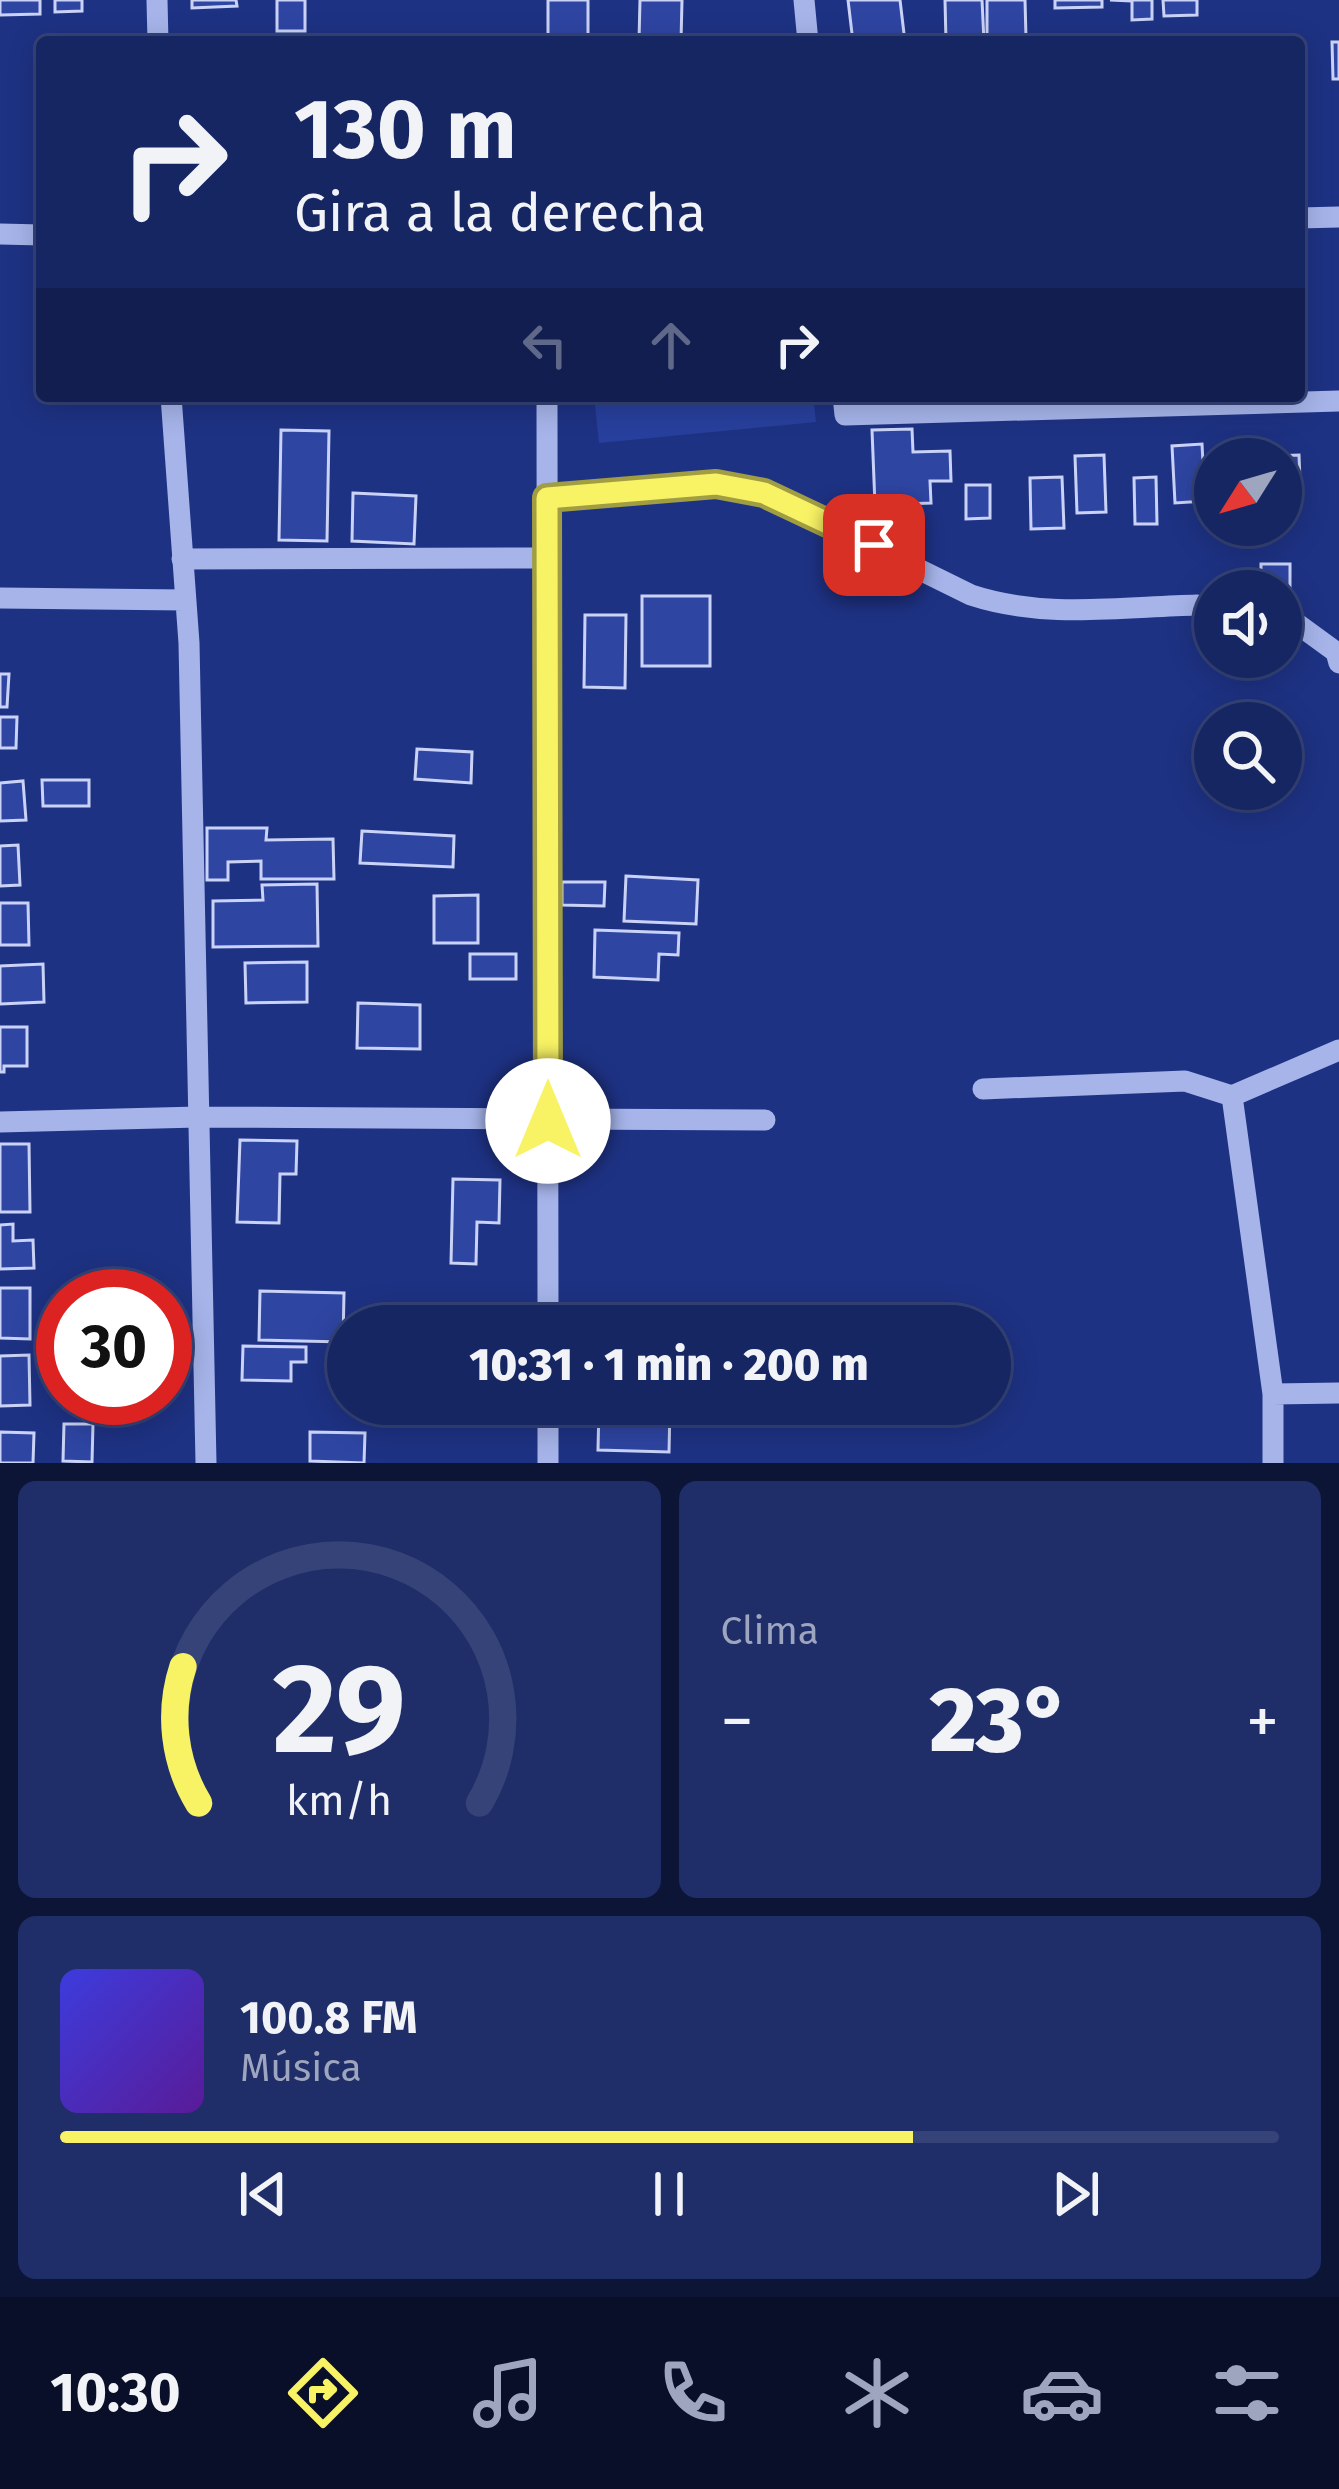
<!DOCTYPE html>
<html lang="es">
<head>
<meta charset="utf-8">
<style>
  :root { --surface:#162663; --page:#1f2e69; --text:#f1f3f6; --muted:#9ea5be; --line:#354378; --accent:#f8f265 }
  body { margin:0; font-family:"Fira Sans",sans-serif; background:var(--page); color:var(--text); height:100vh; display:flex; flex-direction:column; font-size:45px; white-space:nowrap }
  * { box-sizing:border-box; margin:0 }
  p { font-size:39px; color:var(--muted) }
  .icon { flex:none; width:66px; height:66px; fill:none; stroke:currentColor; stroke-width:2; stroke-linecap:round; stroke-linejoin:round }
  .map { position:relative; height:1463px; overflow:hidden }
  .drawer { display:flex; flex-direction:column; gap:18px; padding:18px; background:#0c1536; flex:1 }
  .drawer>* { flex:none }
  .guide { position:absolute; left:36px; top:36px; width:1269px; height:366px; border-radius:12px; box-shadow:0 6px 30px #0003,0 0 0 3px var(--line); background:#162663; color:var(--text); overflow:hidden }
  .needle { width:78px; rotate:233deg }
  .buttons { position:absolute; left:1194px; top:438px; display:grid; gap:24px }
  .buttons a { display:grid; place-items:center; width:108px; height:108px; border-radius:50%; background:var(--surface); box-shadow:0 6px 30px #0003,0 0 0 3px var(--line); font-size:60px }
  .speed { position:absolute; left:36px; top:1269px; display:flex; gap:24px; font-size:60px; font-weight:700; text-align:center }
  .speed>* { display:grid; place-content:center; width:156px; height:156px; border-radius:50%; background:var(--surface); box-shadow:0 6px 30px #0003,0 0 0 3px var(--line); line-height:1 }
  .speed .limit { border:18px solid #d22; background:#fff; color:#111 }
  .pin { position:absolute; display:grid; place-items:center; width:102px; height:102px; color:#fff; margin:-51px; border-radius:24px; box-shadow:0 6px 18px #0006 }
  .me { position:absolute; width:132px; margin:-66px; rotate:0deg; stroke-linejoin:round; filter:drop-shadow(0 0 9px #0008) }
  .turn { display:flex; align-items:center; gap:42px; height:252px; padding:0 60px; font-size:54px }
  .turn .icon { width:156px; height:156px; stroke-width:2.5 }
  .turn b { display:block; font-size:84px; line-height:102px }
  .lanes { display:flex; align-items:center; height:114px; padding:0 60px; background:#0003; justify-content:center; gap:60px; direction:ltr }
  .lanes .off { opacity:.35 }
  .big { font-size:90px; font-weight:800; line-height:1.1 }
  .drawer .tile { flex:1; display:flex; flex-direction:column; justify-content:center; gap:18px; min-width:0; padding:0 42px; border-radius:18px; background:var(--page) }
  .drawer .dial { align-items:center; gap:0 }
  .dial svg { height:312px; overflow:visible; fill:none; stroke:var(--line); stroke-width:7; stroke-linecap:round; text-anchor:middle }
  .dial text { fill:var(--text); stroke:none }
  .song { display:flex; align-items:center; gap:36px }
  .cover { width:144px; height:144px; border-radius:18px; background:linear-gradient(135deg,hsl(240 70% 55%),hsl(270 70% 35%)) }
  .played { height:12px; border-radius:6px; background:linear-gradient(90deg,var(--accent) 70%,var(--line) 70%) }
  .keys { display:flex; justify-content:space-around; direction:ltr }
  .heat { display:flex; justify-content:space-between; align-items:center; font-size:66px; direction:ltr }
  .drawer .tiles { flex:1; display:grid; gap:18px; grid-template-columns:1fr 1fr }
  .tile:last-child { grid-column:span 2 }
  .trip { position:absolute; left:327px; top:1305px; width:684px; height:120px; border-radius:60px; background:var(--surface); box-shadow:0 6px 30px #0003,0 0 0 3px var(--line); font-weight:800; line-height:120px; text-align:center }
  .dock { display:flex; height:192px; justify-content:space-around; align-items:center; background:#090f28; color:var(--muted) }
  .dock .icon { width:84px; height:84px }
  .dock .selected { color:var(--accent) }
  .dock b { font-size:54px; color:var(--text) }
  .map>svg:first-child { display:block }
  .green { fill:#28409d }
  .building { fill:#2e45a2; stroke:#cad3f7; stroke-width:3 }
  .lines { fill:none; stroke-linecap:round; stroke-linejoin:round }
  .minor { stroke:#a6b4ea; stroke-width:21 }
  .route-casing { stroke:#a19d42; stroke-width:30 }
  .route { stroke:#f8f265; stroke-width:21 }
</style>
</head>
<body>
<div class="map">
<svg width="1339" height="1463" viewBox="0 0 1339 1463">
  <rect width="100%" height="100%" fill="#1e3284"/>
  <path class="green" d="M594 396H813L816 422 599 443Z"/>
  <path class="building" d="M0 0H40V14L0 15Z
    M55 0H82V11L55 12Z
    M192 0H236L237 6 192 8Z
    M277 0H305V31H277Z
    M548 0H588V35H548Z
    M640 0H682L681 42 639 41Z
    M848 0H900L905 42H853Z
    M945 0H982L984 42H946Z
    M987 0H1025L1026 38 987 39Z
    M1055 0H1102V7L1055 8Z
    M1110 0H1152V19L1132 20V1Z
    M1163 0H1197V15L1164 16Z
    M1332 42H1339V79H1333Z
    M912 429 913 452 950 451 951 481H930L931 503 875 505 872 430Z
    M281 430 329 431 327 541 279 540Z
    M1202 444 1205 501 1175 503 1172 446Z
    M1250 452V459H1215V455Z
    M1104 455 1106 512 1077 513 1075 456Z
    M1299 455 1301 505 1281 506V459L1267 456Z
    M1062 477 1064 528 1031 529 1030 478Z
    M1156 477 1157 524H1135L1134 478Z
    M966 485H990V518L966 519Z
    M353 493 416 496 414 544 352 541Z
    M1261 564H1290V593L1261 591Z
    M642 596H710V666H642Z
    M585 615H626L625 688 584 687Z
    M0 674H9L7 707H0Z
    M0 717H17L16 748H0Z
    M417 749 472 752 471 783 415 779Z
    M42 780H89V806H43Z
    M23 781 26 820 0 821V783Z
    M207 828H267L266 840 333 839 334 879H261V861L228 862V880H207Z
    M362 831 454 836 453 867 360 863Z
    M18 845 20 885 0 886V846Z
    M626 876 698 880 696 924 624 921Z
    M562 882H605L604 906 562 905Z
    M317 884 318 946 213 947V901L263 900 262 885Z
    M478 895V943H434V896Z
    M0 903H28L29 945H0Z
    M595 930 679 933 678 955 659 954 658 980 594 977Z
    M470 954H516V979H470Z
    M307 962V1002L246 1003 245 963Z
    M43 964 44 1002 0 1004V966Z
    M358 1003 420 1005V1049L357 1048Z
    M0 1027H27V1066H4V1072H0Z
    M240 1140 297 1141 296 1174H280L279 1223 237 1222Z
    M0 1144H29L30 1212H0Z
    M453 1179 500 1180 499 1223 477 1222 476 1264 451 1263Z
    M13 1224V1241L33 1240 34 1268 0 1269V1225Z
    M0 1288H30V1339L0 1338Z
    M260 1291 344 1293 343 1342 259 1340Z
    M243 1346 306 1347V1362H291V1381L242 1380Z
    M29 1355 30 1405 0 1406V1356Z
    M599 1406 670 1407 669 1452 598 1450Z
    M64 1424H93L92 1462 63 1461Z
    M0 1432 34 1433 33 1463H0Z
    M310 1432 365 1433 364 1463 310 1461Z"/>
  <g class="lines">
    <path class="minor" d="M157 0 158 42
      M804 0 808 42
      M1299 218 1339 217
      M0 234 42 235
      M171 396 189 643 206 1463
      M547 396 548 1326
      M843 396 845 415 1339 401
      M547 498 716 484 764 493 971 595C1044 619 1120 607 1197 605L1215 609
      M182 559 547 558
      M0 598 185 600
      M1281 612 1336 652 1339 663
      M983 1089 1185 1081 1232 1096 1339 1050
      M1232 1096 1273 1394V1463
      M0 1122 198 1117 765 1120
      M1273 1394 1339 1393
      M548 1463V1404"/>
  </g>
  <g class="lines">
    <defs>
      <path id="route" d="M548 1121 547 498 716 484 764 493 874 545"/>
    </defs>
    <use href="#route" class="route-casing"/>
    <use href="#route" class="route"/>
  </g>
</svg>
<div class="buttons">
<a><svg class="needle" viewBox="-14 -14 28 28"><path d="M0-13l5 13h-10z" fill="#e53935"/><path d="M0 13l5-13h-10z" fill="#9ea5be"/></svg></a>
<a><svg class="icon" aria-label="sound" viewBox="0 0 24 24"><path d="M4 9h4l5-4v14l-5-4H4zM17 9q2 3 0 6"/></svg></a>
<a><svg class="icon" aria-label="search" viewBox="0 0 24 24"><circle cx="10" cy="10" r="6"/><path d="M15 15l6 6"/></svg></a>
</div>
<div class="speed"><div class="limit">30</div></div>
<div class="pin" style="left:874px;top:545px;background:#d93025"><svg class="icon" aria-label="arrive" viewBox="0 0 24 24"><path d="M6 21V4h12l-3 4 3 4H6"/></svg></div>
<svg class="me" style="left:548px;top:1121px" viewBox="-20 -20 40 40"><circle r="19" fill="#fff"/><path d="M0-13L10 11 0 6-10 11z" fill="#f8f265"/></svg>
<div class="trip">10:31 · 1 min · 200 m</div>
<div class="guide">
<div class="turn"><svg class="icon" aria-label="right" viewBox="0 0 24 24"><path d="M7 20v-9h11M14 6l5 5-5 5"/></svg><div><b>130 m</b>Gira a la derecha</div></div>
<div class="lanes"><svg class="icon off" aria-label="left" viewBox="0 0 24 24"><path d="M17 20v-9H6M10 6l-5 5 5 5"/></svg><svg class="icon off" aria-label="ahead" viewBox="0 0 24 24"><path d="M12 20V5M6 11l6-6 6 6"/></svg><svg class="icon" aria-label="right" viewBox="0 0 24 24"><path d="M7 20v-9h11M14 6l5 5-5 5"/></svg></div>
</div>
</div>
<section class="drawer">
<div class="tiles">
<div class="tile dial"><svg viewBox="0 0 100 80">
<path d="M14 69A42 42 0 1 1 86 69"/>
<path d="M14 69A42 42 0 0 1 10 34" stroke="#f8f265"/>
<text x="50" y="56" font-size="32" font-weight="700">29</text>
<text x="50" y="72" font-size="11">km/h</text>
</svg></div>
<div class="tile"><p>Clima</p>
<div class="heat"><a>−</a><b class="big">23°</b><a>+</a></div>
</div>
<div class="tile">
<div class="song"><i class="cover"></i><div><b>100.8 FM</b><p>Música</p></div></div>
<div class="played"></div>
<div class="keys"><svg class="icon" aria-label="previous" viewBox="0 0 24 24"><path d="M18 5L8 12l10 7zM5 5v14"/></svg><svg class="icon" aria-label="pause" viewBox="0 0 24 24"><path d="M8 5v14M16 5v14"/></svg><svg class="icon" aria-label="next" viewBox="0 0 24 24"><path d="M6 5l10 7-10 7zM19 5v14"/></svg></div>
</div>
</div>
</section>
<nav class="dock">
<b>10:30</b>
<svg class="icon selected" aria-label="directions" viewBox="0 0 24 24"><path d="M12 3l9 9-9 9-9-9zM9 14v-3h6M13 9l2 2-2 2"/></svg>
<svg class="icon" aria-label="music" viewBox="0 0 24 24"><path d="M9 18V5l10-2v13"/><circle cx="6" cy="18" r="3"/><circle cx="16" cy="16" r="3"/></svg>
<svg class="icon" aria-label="phone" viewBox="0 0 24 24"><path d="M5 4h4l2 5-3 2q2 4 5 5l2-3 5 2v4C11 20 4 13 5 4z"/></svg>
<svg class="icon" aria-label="climate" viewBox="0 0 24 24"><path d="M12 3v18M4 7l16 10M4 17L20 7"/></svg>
<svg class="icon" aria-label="car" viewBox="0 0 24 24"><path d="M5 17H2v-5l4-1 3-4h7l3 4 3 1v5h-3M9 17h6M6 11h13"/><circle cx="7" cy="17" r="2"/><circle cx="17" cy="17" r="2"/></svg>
<svg class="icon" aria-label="filters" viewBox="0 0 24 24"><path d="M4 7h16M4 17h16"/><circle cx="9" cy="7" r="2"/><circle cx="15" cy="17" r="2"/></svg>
</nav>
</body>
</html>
